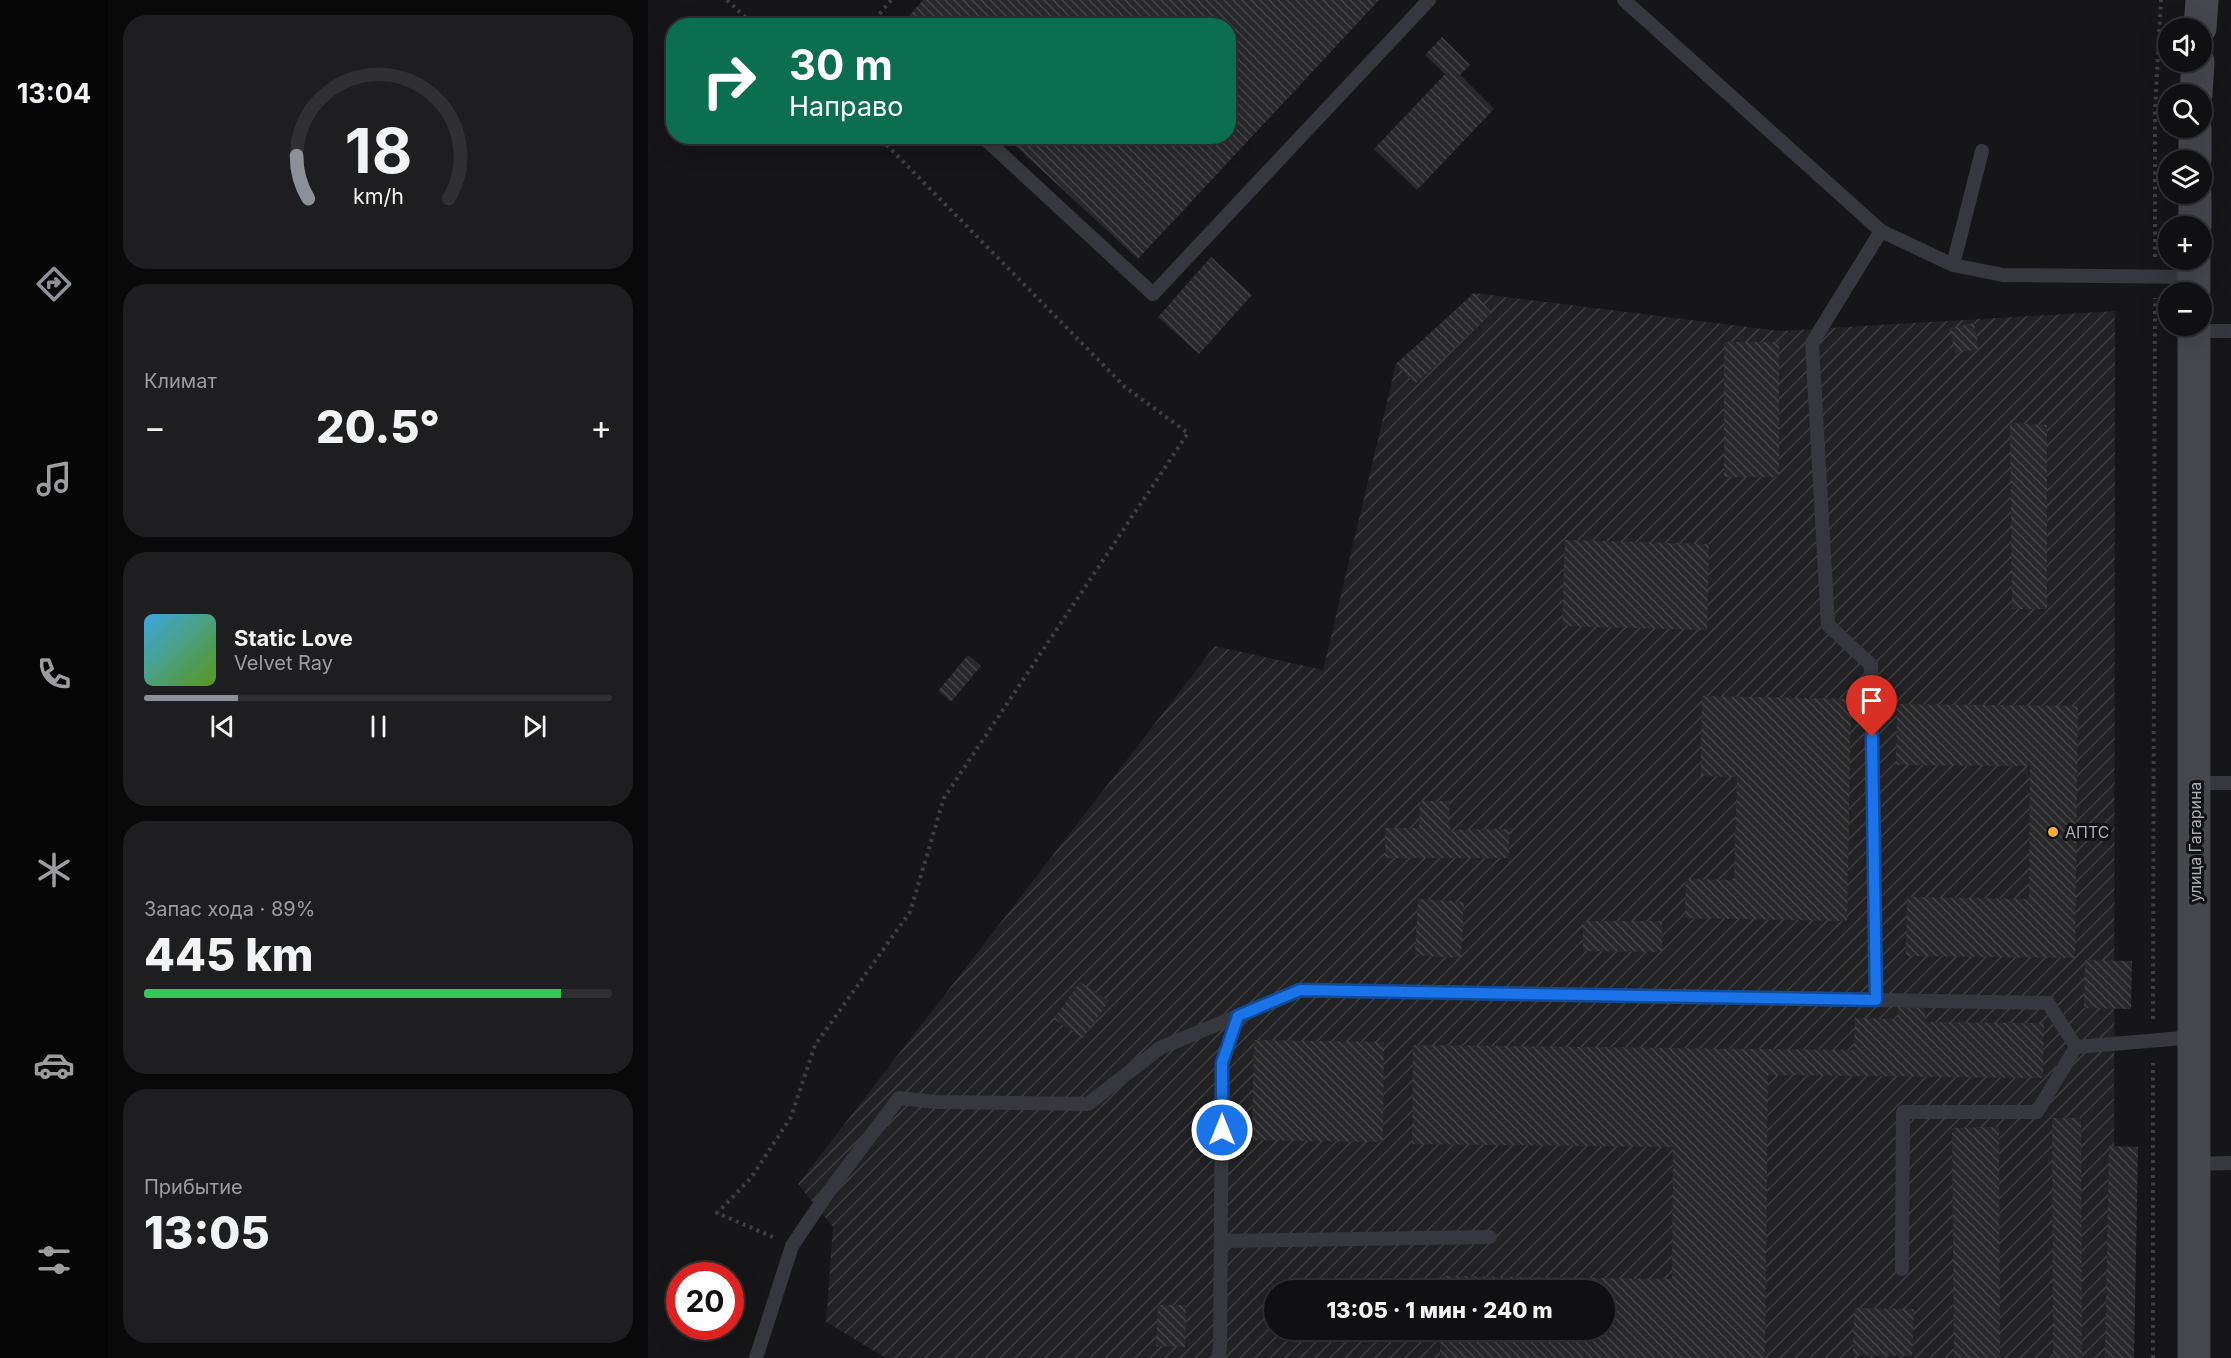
<!DOCTYPE html>
<html lang="ru">
<head>
<meta charset="utf-8">
<style>
  :root { --surface:#101012; --page:#1e1e20; --text:#f1f3f6; --muted:#9c9d9f; --line:#303032; --accent:#8c9099 }
  body { margin:0; font-family:Inter,sans-serif; background:var(--page); color:var(--text); height:100vh; display:flex; flex-direction:column; font-size:22px; white-space:nowrap }
  * { box-sizing:border-box; margin:0 }
  p { font-size:20px; color:var(--muted) }
  .icon { flex:none; width:33px; height:33px; fill:none; stroke:currentColor; stroke-width:2; stroke-linecap:round; stroke-linejoin:round }
  .map { position:relative; flex:1; overflow:hidden }
  .side { display:flex; flex-direction:column; gap:15px; padding:15px; background:#09090a; width:540px }
  .side>* { flex:none }
  .hud { position:absolute; left:18px; top:18px; width:570px; height:126px; border-radius:24px; box-shadow:0 6px 24px #0002,0 0 0 2px var(--line); background:#0b6e4f; color:#fff; overflow:hidden }
  .buttons { position:absolute; left:1510px; top:18px; display:grid; gap:12px }
  .buttons a { display:grid; place-items:center; width:54px; height:54px; border-radius:50%; background:var(--surface); box-shadow:0 6px 24px #0002,0 0 0 2px var(--line); font-size:30px }
  .speed { position:absolute; left:18px; top:1262px; display:flex; gap:12px; font-size:30px; font-weight:700; text-align:center }
  .speed>* { display:grid; place-content:center; width:78px; height:78px; border-radius:50%; background:var(--surface); box-shadow:0 6px 24px #0002,0 0 0 2px var(--line); line-height:1 }
  .speed .limit { border:9px solid #d22; background:#fff; color:#111 }
  .pin { position:absolute; display:grid; place-items:center; width:51px; height:51px; color:#fff; margin:-62px -26px; border-radius:50% 50% 50% 0; rotate:-45deg; box-shadow:0 0 6px #0007 }
  .pin .icon { rotate:45deg }
  .me { position:absolute; width:66px; margin:-33px; rotate:0deg; stroke-linejoin:round; filter:drop-shadow(0 0 4px #0008) }
  .turn { display:flex; align-items:center; gap:21px; height:126px; padding:0 24px; font-size:27px }
  .turn .icon { width:78px; height:78px; stroke-width:2.5 }
  .turn b { display:block; font-size:42px; line-height:51px }
  .big { font-size:45px; font-weight:800; line-height:1.1 }
  .side .card { flex:1; display:flex; flex-direction:column; justify-content:center; gap:9px; min-width:0; padding:0 21px; border-radius:24px; background:var(--page) }
  .side .dial { align-items:center; gap:0 }
  .dial svg { height:156px; overflow:visible; fill:none; stroke:var(--line); stroke-width:7; stroke-linecap:round; text-anchor:middle }
  .dial text { fill:var(--text); stroke:none }
  .song { display:flex; align-items:center; gap:18px }
  .cover { width:72px; height:72px; border-radius:9px; background:linear-gradient(135deg,hsl(200 70% 55%),hsl(90 70% 35%)) }
  .played { height:6px; border-radius:3px; background:linear-gradient(90deg,var(--accent) 20%,var(--line) 20%) }
  .keys { display:flex; justify-content:space-around; direction:ltr }
  .heat { display:flex; justify-content:space-between; align-items:center; font-size:33px; direction:ltr }
  .charge { height:9px; border-radius:4px; background:linear-gradient(90deg,#34c759 89%,var(--line) 0) }
  .trip { position:absolute; left:616px; top:1280px; width:351px; height:60px; border-radius:30px; background:var(--surface); box-shadow:0 6px 24px #0002,0 0 0 2px var(--line); font-weight:800; line-height:60px; text-align:center }
  main { display:flex; flex:1; min-height:0 }
  .menu { display:flex; flex-direction:column; width:108px; justify-content:space-around; align-items:center; background:#060607; color:var(--muted) }
  .menu .icon { width:42px; height:42px }
  .menu .selected { color:var(--accent) }
  .menu b { font-size:27px; color:var(--text) }
  .map>svg:first-child { display:block }
  .industrial { fill:url(#industrial-furrows); fill-rule:evenodd }
  .building { fill:url(#building-back-hatch) }
  .lines { fill:none; stroke-linecap:round; stroke-linejoin:round }
  .path { stroke:#3d3f44; stroke-width:4; stroke-dasharray:3 4.5; stroke-linecap:butt }
  .lane { stroke:#37383d; stroke-width:14 }
  .secondary { stroke:#45474d; stroke-width:33 }
  .route-casing { stroke:#114b97; stroke-width:15 }
  .route { stroke:#1a73e8; stroke-width:10 }
  .poi-dot { fill:#f2b134; stroke:#111113; stroke-width:2 }
  .labels { text-anchor:middle; stroke-width:6; stroke-linejoin:round; paint-order:stroke }
  .poi-label { font-size:16px; fill:#a8adb8; stroke:#111113; text-anchor:start }
  .street-label { font-size:16px; fill:#a8adb8; stroke:#111113 }
</style>
</head>
<body>
<main>
<nav class="menu">
<b>13:04</b>
<svg class="icon selected" aria-label="directions" viewBox="0 0 24 24"><path d="M12 3l9 9-9 9-9-9zM9 14v-3h6M13 9l2 2-2 2"/></svg>
<svg class="icon" aria-label="music" viewBox="0 0 24 24"><path d="M9 18V5l10-2v13"/><circle cx="6" cy="18" r="3"/><circle cx="16" cy="16" r="3"/></svg>
<svg class="icon" aria-label="phone" viewBox="0 0 24 24"><path d="M5 4h4l2 5-3 2q2 4 5 5l2-3 5 2v4C11 20 4 13 5 4z"/></svg>
<svg class="icon" aria-label="climate" viewBox="0 0 24 24"><path d="M12 3v18M4 7l16 10M4 17L20 7"/></svg>
<svg class="icon" aria-label="car" viewBox="0 0 24 24"><path d="M5 17H2v-5l4-1 3-4h7l3 4 3 1v5h-3M9 17h6M6 11h13"/><circle cx="7" cy="17" r="2"/><circle cx="17" cy="17" r="2"/></svg>
<svg class="icon" aria-label="filters" viewBox="0 0 24 24"><path d="M4 7h16M4 17h16"/><circle cx="9" cy="7" r="2"/><circle cx="15" cy="17" r="2"/></svg>
</nav>
<section class="side">
<div class="card dial"><svg viewBox="0 0 100 80">
<path d="M14 69A42 42 0 1 1 86 69"/>
<path d="M14 69A42 42 0 0 1 8 47" stroke="#8c9099"/>
<text x="50" y="56" font-size="32" font-weight="700">18</text>
<text x="50" y="72" font-size="11">km/h</text>
</svg></div>
<div class="card"><p>Климат</p>
<div class="heat"><a>−</a><b class="big">20.5°</b><a>+</a></div>
</div>
<div class="card">
<div class="song"><i class="cover"></i><div><b>Static Love</b><p>Velvet Ray</p></div></div>
<div class="played"></div>
<div class="keys"><svg class="icon" aria-label="previous" viewBox="0 0 24 24"><path d="M18 5L8 12l10 7zM5 5v14"/></svg><svg class="icon" aria-label="pause" viewBox="0 0 24 24"><path d="M8 5v14M16 5v14"/></svg><svg class="icon" aria-label="next" viewBox="0 0 24 24"><path d="M6 5l10 7-10 7zM19 5v14"/></svg></div>
</div>
<div class="card"><p>Запас хода · 89%</p><b class="big">445 km</b><div class="charge"></div></div>
<div class="card"><p>Прибытие</p><b class="big">13:05</b></div>
</section>
<div class="map">
<svg width="1583" height="1358" viewBox="0 0 1583 1358">
  <defs>
    <pattern id="industrial-furrows" width="10" height="10" patternUnits="userSpaceOnUse" patternTransform="scale(1.5)"><rect width="10" height="10" fill="#222225"/><path d="M-1 1l2-2M0 10L10 0M9 11l2-2" fill="none" stroke="#3f3f43"/></pattern>
    <pattern id="building-back-hatch" width="6" height="6" patternUnits="userSpaceOnUse" patternTransform="scale(1.5)"><rect width="6" height="6" fill="#29292c"/><path d="M-1 5l2 2M0 0l6 6M5-1l2 2" fill="none" stroke="#454548"/></pattern>
  </defs>
  <rect width="100%" height="100%" fill="#161618"/>
  <path class="industrial" d="M826 293 1133 331 1467 311 1466 1358H238L178 1322 185 1227 150 1184 567 646 675 670 748 364ZM627 1290H957V1329H627Z"/>
  <path class="building" d="M275 0H731L490 259 357 136H580V26H252Z
    M794 37 822 65 812 75 846 109 769 190 726 149 797 74 777 55Z
    M563 257 604 295 551 354 510 317Z
    M826 293 844 313 767 384 748 364Z
    M1326 323 1331 349 1307 353 1302 328Z
    M1076 342H1131V477H1076Z
    M1362 423 1399 425V609H1364Z
    M917 540 1061 544 1059 630 914 626Z
    M320 655 333 666 303 702 290 691Z
    M1054 696 1203 699 1199 921 1037 918 1038 879 1086 880 1089 777 1053 776Z
    M1249 704 1430 706 1427 958 1258 956 1259 897 1381 899 1382 766 1248 765Z
    M772 801H801L802 830 861 829V858H737V828H771Z
    M770 899 816 902 813 958 767 955Z
    M935 921H1014V952L935 951Z
    M1437 960 1484 961 1483 1009 1436 1008Z
    M432 982 461 1001 435 1038 406 1019Z
    M1250 1007 1277 1008V1022L1396 1023 1395 1078 1120 1075 1117 1358H792V1329H957V1290H793V1276L1024 1279 1025 1147 764 1144 765 1045 1206 1050 1207 1018 1250 1019Z
    M606 1040 736 1042 735 1142 604 1140Z
    M1404 1118H1433L1434 1358H1405Z
    M1351 1127 1352 1358H1306L1304 1128Z
    M1461 1146 1490 1147 1486 1358H1457Z
    M510 1305H538L537 1347 508 1346Z
    M1206 1308 1266 1309 1264 1356 1205 1355Z"/>
  <g class="lines">
    <path class="path" d="M79 0 107 26
      M225 26 224 23 243 0
      M1507 257V110L1513 0
      M1505 1019 1507 298
      M125 1237 69 1213 103 1178 143 1117 167 1045 262 912 296 798 540 433 477 387 230 136
      M1505 1358V1063"/>
    <path class="lane" d="M976 0 1233 231 1305 265 1355 275 1546 277
      M334 136 505 294 781 0
      M1305 265 1334 151
      M1546 331H1583
      M1547 783H1583
      M1228 1000 1223 665 1180 625 1164 343 1233 231
      M1547 1164 1583 1163
      M573 1241 842 1237
      M1254 1269 1255 1112H1389L1428 1047
      M108 1358 144 1246 181 1191 251 1098 289 1102 440 1104 512 1048 652 990 1400 1003 1428 1047 1547 1037
      M570 1358 572 1348 574 1063 590 1016"/>
    <path class="secondary" d="M1552 28 1554 0
      M1548 94 1550 62
      M1547 160V128
      M1547 194V226
      M1546 292V260
      M1546 1358V326"/>
  </g>
  <g class="lines">
    <defs>
      <path id="route" d="M574 1130V1063L590 1016 652 990 1228 1000 1224 737"/>
    </defs>
    <use href="#route" class="route-casing"/>
    <use href="#route" class="route"/>
  </g>
  <circle class="poi-dot" cx="1405" cy="832" r="6"/>
  <g class="labels">
    <g class="poi-label">
      <text x="1417" y="838">АПТС</text>
    </g>
    <g class="street-label">
      <text transform="translate(1547 842) rotate(-90)" y="6">улица Гагарина</text>
    </g>
  </g>
</svg>
<div class="buttons">
<a><svg class="icon" aria-label="sound" viewBox="0 0 24 24"><path d="M4 9h4l5-4v14l-5-4H4zM17 9q2 3 0 6"/></svg></a>
<a><svg class="icon" aria-label="search" viewBox="0 0 24 24"><circle cx="10" cy="10" r="6"/><path d="M15 15l6 6"/></svg></a>
<a><svg class="icon" aria-label="layers" viewBox="0 0 24 24"><path d="M12 4l9 5-9 5-9-5zM3 14l9 5 9-5"/></svg></a>
<a>+</a>
<a>−</a>
</div>
<div class="speed"><div class="limit">20</div></div>
<div class="pin" style="left:1224px;top:737px;background:#d93025"><svg class="icon" aria-label="arrive" viewBox="0 0 24 24"><path d="M6 21V4h12l-3 4 3 4H6"/></svg></div>
<svg class="me" style="left:574px;top:1130px" viewBox="-20 -20 40 40"><circle r="17" fill="#1a73e8" stroke="#fff" stroke-width="3"/><path d="M0-11L8 9 0 5-8 9z" fill="#fff"/></svg>
<div class="trip">13:05 · 1 мин · 240 m</div>
<div class="hud">
<div class="turn"><svg class="icon" aria-label="right" viewBox="0 0 24 24"><path d="M7 20v-9h11M14 6l5 5-5 5"/></svg><div><b>30 m</b>Направо</div></div>
</div>
</div>
</main>
</body>
</html>
